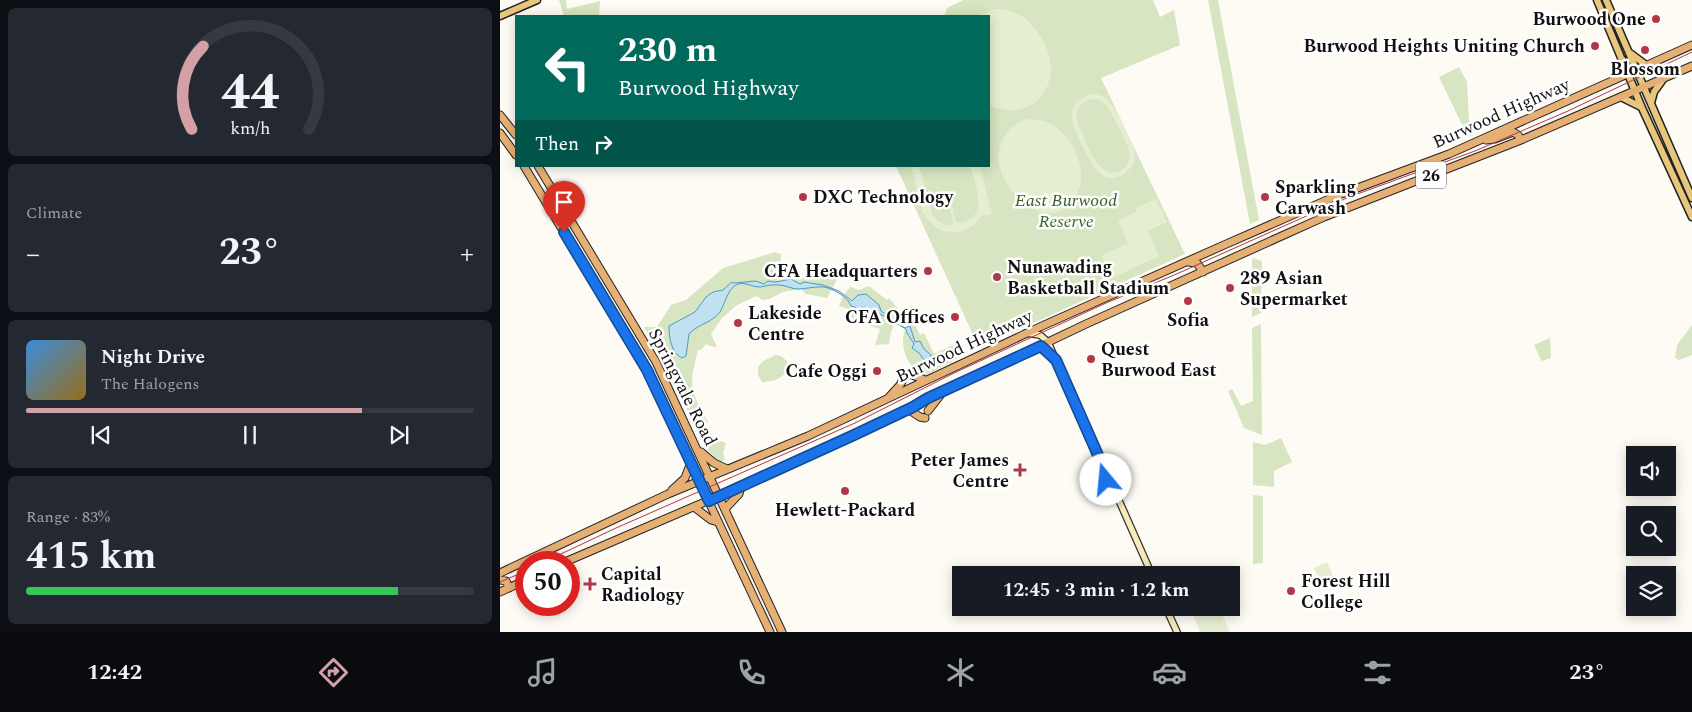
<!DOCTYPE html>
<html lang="en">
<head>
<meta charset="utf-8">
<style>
  :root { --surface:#171b24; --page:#242831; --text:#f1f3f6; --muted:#9ea1a6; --line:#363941; --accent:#d49fa7 }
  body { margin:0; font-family:Spectral,serif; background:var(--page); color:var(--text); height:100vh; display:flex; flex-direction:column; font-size:19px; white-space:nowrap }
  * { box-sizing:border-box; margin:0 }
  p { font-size:16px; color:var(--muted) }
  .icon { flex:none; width:28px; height:28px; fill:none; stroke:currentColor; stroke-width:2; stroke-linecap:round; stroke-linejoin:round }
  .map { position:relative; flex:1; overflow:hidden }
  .sheet { display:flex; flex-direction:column; gap:8px; padding:8px; background:#0d0f14; width:500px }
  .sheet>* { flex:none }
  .banner { position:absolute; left:15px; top:15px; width:475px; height:152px; border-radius:0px; box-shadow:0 2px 12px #0003; background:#00695c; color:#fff; overflow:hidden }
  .buttons { position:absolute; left:1126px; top:446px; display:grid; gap:10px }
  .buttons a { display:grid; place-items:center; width:50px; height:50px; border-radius:0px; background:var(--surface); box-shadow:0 2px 12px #0003; font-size:25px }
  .speed { position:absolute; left:15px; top:551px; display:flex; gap:10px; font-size:25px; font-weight:700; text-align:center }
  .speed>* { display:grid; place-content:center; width:65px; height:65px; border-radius:50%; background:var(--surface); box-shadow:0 2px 12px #0003; line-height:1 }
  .speed .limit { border:8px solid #d22; background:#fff; color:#111 }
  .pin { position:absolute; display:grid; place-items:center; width:42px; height:42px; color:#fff; margin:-51px -21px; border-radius:50% 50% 50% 0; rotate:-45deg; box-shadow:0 0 5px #0007 }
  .pin .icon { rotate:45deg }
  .me { position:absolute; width:55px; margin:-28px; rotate:343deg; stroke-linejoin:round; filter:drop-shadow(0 0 4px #0008) }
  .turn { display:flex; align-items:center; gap:18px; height:105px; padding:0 20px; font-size:22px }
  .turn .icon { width:65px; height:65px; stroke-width:2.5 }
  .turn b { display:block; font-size:35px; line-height:42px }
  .then { display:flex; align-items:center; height:48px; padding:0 20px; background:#0003; gap:10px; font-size:19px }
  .big { font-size:38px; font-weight:700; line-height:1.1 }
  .sheet .tile { flex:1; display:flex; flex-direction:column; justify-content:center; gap:8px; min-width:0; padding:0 18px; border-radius:8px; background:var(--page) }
  .sheet .dial { align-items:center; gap:0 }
  .dial svg { height:130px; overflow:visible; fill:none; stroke:var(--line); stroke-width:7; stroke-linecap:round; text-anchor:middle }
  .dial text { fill:var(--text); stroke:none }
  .song { display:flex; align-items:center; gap:15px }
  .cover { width:60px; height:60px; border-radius:8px; background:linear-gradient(135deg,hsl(210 70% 55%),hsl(40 70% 35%)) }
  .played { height:5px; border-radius:2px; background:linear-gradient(90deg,var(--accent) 75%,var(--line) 75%) }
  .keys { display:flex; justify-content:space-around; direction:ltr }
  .heat { display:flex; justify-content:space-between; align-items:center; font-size:28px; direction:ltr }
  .charge { height:8px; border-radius:4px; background:linear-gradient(90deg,#34c759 83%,var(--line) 0) }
  .trip { position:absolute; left:452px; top:566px; width:288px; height:50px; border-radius:0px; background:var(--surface); box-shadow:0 2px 12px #0003; font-weight:700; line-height:50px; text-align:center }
  .tab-bar { display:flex; height:80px; justify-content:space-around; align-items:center; background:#090b0e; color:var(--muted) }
  .tab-bar .icon { width:35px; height:35px }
  .tab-bar .active { color:var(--accent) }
  .tab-bar b { font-size:22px; color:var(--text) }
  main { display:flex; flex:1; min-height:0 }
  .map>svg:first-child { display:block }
  .green { fill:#d7e5c2 }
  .pitch { fill:#e6eed2; fill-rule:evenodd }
  .water { fill:#bfe1f0; stroke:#4f9abe }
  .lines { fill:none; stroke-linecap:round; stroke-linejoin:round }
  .secondary-casing { stroke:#333; stroke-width:8 }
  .primary-casing { stroke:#222; stroke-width:9 }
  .trunk-casing { stroke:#222; stroke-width:9 }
  .secondary { stroke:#f6eab8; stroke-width:5.5 }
  .primary { stroke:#e8c67b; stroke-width:6 }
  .trunk { stroke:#e6b074; stroke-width:7 }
  .tram { stroke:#b13847; stroke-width:1 }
  .route-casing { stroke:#114b97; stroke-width:12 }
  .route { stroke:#1a73e8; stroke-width:9 }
  .poi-dot { fill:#b13847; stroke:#fff; stroke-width:2 }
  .labels { text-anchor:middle; stroke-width:5; stroke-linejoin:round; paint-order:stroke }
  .shield { fill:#fff; stroke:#585858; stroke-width:1 }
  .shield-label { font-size:16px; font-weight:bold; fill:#111 }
  .poi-label { font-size:18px; font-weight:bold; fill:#111; stroke:#fff; text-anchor:start }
  .street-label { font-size:18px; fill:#111; stroke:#fff }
  .park-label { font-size:18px; font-style:italic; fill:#386228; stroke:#fff }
</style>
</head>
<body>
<main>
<section class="sheet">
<div class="tile dial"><svg viewBox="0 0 100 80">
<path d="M14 69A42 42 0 1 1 86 69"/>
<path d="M14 69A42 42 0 0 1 21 18" stroke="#d49fa7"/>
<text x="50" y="56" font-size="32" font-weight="700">44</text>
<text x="50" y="72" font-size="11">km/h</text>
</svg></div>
<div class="tile"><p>Climate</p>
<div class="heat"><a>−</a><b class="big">23°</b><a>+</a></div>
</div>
<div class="tile">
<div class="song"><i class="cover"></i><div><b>Night Drive</b><p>The Halogens</p></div></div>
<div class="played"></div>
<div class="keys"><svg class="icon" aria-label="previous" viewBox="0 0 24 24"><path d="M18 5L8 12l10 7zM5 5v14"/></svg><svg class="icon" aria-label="pause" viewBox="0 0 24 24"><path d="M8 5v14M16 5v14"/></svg><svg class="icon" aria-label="next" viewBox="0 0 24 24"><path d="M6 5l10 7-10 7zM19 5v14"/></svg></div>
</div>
<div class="tile"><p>Range · 83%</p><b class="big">415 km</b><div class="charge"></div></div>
</section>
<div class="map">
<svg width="1192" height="632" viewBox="0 0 1192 632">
  <rect width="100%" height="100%" fill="#fefbf5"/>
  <path class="green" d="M59 0H66L67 9 100 1 99 16H64Z
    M463 0H653L660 17 674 10 680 45 601 78 685 254 479 348 396 166H489V16H444L447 8Z
    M708 0H718L759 220 750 224Z
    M959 67 967 82 969 122 974 135 968 137 939 77Z
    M275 252 281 254C280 260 281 271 286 275L326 279 327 275 339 276 327 298 306 294 301 289 283 292 269 299 262 300 259 297 256 296 237 305 222 318 211 334 217 347 210 346 206 344 201 350H198C189 386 189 389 208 422L205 425 212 438 226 443 223 453 225 459 221 462H219L208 450 144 327H157L171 305 186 300 223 268Z
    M752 258 762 261 761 313 752 317Z
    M369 286 387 300 389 298 400 311 391 332 389 344 375 345 380 329 370 326 366 322 359 321 349 316 351 310 339 306 343 296 350 287 359 290Z
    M412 324H415L420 335 424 333 434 354 453 345 457 351 461 349 463 355 427 375C407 375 393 332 412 324Z
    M761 324 762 435 744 428 728 391 732 389 741 406 753 401 752 328Z
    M1192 325V355L1179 360 1175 358 1177 345Z
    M1050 338 1051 358 1042 361 1041 360 1034 345Z
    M276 355 281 356 287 361C291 376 275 382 262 382L258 375V367L263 361Z
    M781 438 792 462 774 471V487L753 485V442L765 445Z
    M753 495 763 496V563L753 564Z"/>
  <path class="pitch" d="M494 9C503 10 512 10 520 15 537 25 552 51 551 71 548 105 518 118 489 105V16H477Z
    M591 94C596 94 601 95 606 98 613 103 631 139 634 149 635 152 635 158 634 161 632 170 619 179 610 178 603 177 598 172 594 167 588 155 569 125 572 112 573 102 582 98 591 94ZM592 99C596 99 599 99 603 102 609 106 629 145 630 153 630 160 628 166 622 170 598 184 585 138 577 122 575 108 579 104 592 99Z
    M525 119C529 119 535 119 540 120 567 126 588 163 579 189 553 260 451 155 525 119Z
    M411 166H419L432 214C438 222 444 227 454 224L449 207 452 206 456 223C461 222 468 222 472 218 486 206 474 181 470 166H480L492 214 483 216 482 215C469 238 437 239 425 214H423Z
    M656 199 667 222 648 231 659 256 612 278 601 256 628 243 618 221 637 211 636 208Z
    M827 562 837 585 824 591 814 568Z
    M702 608H719L730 632H700L692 612Z"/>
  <path class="water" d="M291 279 300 284 304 282 323 285 339 291 352 301 358 295 366 294 379 305 381 311 405 328 410 326 415 342 420 341 424 349 431 355V358L425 361 419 353 412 348 414 344 407 333 406 329 380 314 369 312 366 308 362 307 359 312H357L355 307 351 306C348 297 334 289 324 287 316 286 306 289 298 289 291 289 286 285 279 285 273 284 266 286 260 287 252 287 246 282 238 284 228 287 225 304 220 312 212 323 198 324 189 334L186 356 182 358C171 353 169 337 169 326L195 312 206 297 213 292 223 290 232 282 234 283 256 281 264 284 268 281 276 282Z"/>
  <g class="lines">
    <defs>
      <path id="secondary" d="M526 333 540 335 548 342 606 476
        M605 478a4 4 0 1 1 8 0a4 4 0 1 1-8 0Z
        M609 482 617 496 652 575
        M666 608 677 632"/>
      <path id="primary" d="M1097 0 1142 108 1192 217
        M1106 0 1192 198
        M0 16 37 0
        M1130 53 1146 65
        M1113 80 1122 59
        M1121 97 1141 107
        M1151 103 1154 92 1164 78"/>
      <path id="trunk" d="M0 115 16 135
        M0 133 16 155
        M986 140 995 139 1013 132 1018 135 1021 140
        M24 166 147 370 270 632
        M38 166 156 362 282 632
        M688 262 697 263 703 272
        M410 374 425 380
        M389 397 400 385 405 376
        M408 409 420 417 425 418
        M428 411 442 393
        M201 452 214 463 227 469
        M172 490 185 478 191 462
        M194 507 211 520 218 522
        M225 509 239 494 241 487
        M65 562 277 471 586 324 824 217 1021 140 1192 66
        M0 573 168 494 308 436 542 326 724 245 836 196 949 154 1192 45
        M0 580 6 581 9 588
        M0 592 26 580"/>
    </defs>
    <use href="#secondary" class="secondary-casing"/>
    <use href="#primary" class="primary-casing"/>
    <use href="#trunk" class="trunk-casing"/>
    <use href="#secondary" class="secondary"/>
    <use href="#primary" class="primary"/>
    <use href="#trunk" class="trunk"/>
    <path class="tram" d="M44 562 116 528 355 423 454 373 606 303 672 276 849 197 975 151 1068 111 1192 52
      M0 582 26 571"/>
  </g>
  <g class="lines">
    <defs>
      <path id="route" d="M64 232 147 370 209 501 354 435 413 407 428 398 541 346 556 360 601 462 606 480"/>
    </defs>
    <use href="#route" class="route-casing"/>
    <use href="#route" class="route"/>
  </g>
  <g class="poi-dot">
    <circle cx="1156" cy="19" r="5"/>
    <circle cx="1095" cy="46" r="5"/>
    <circle cx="1145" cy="50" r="5"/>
    <circle cx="303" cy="197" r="5"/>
    <circle cx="765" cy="197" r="5"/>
    <circle cx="428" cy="271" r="5"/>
    <circle cx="497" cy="277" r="5"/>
    <circle cx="730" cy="288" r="5"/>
    <circle cx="688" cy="301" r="5"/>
    <circle cx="455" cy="317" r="5"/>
    <circle cx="238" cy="323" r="5"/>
    <circle cx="591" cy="359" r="5"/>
    <circle cx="377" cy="371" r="5"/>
    <path d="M517.5 462.5h5v5h5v5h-5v5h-5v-5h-5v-5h5z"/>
    <circle cx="345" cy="491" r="5"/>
    <path d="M87.5 576.5h5v5h5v5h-5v5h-5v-5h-5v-5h5z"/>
    <circle cx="791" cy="591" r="5"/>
  </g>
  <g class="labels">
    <rect class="shield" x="916" y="161.5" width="30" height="27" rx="4"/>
    <g class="shield-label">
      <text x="931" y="181">26</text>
    </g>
    <g class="poi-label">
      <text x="1146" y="25" text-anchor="end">Burwood One</text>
      <text x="1085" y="52" text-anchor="end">Burwood Heights Uniting Church</text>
      <text x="1145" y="75" text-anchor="middle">Blossom</text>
      <text x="775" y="193">Sparkling<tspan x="775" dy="21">Carwash</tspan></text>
      <text x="313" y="203">DXC Technology</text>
      <text x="507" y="273">Nunawading<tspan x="507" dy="21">Basketball Stadium</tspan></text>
      <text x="418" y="277" text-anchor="end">CFA Headquarters</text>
      <text x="740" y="284">289 Asian<tspan x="740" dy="21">Supermarket</tspan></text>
      <text x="248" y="319">Lakeside<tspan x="248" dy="21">Centre</tspan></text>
      <text x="445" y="323" text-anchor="end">CFA Offices</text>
      <text x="688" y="326" text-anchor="middle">Sofia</text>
      <text x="601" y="355">Quest<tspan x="601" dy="21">Burwood East</tspan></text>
      <text x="367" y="377" text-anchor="end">Cafe Oggi</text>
      <text x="509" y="466" text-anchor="end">Peter James<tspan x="509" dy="21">Centre</tspan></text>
      <text x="345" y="516" text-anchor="middle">Hewlett-Packard</text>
      <text x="101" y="580">Capital<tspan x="101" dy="21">Radiology</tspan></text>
      <text x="801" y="587">Forest Hill<tspan x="801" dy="21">College</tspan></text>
    </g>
    <g class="street-label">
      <text transform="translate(1001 113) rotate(-24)" y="6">Burwood Highway</text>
      <text transform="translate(464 346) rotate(-25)" y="6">Burwood Highway</text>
      <text transform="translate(183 387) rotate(63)" y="6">Springvale Road</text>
    </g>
    <g class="park-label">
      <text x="566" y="206">East Burwood<tspan x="566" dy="21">Reserve</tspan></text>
    </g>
  </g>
</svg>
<div class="buttons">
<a><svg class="icon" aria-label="sound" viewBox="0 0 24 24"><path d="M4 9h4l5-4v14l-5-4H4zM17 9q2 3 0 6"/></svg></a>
<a><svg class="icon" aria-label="search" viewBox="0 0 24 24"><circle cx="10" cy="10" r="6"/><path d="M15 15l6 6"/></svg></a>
<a><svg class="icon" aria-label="layers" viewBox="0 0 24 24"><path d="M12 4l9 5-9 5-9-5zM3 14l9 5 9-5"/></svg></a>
</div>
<div class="speed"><div class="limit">50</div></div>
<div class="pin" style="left:64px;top:232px;background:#d93025"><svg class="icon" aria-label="arrive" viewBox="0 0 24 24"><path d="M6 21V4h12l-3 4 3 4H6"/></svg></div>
<svg class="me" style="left:606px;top:480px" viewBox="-20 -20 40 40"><circle r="19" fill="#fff"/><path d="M0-13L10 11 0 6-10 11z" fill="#1a73e8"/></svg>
<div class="trip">12:45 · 3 min · 1.2 km</div>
<div class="banner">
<div class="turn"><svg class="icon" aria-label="left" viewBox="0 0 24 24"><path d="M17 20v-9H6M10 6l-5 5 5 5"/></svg><div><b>230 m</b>Burwood Highway</div></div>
<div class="then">Then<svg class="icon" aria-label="right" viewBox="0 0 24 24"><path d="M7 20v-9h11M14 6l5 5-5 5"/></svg></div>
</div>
</div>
</main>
<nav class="tab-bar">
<b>12:42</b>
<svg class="icon active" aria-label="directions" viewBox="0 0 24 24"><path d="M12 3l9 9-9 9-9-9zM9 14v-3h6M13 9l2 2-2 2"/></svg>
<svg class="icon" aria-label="music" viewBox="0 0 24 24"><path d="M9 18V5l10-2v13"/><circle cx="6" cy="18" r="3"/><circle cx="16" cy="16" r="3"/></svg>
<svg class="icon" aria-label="phone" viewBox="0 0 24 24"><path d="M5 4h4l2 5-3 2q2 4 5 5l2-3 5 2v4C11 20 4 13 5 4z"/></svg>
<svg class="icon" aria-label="climate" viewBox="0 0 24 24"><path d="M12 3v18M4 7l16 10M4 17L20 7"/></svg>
<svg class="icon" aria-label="car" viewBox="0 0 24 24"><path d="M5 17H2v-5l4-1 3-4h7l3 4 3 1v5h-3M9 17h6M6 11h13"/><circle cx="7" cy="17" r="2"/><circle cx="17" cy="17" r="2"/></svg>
<svg class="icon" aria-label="filters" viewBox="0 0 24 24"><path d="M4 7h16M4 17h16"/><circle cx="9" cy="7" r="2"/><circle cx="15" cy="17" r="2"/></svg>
<b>23°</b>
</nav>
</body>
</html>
